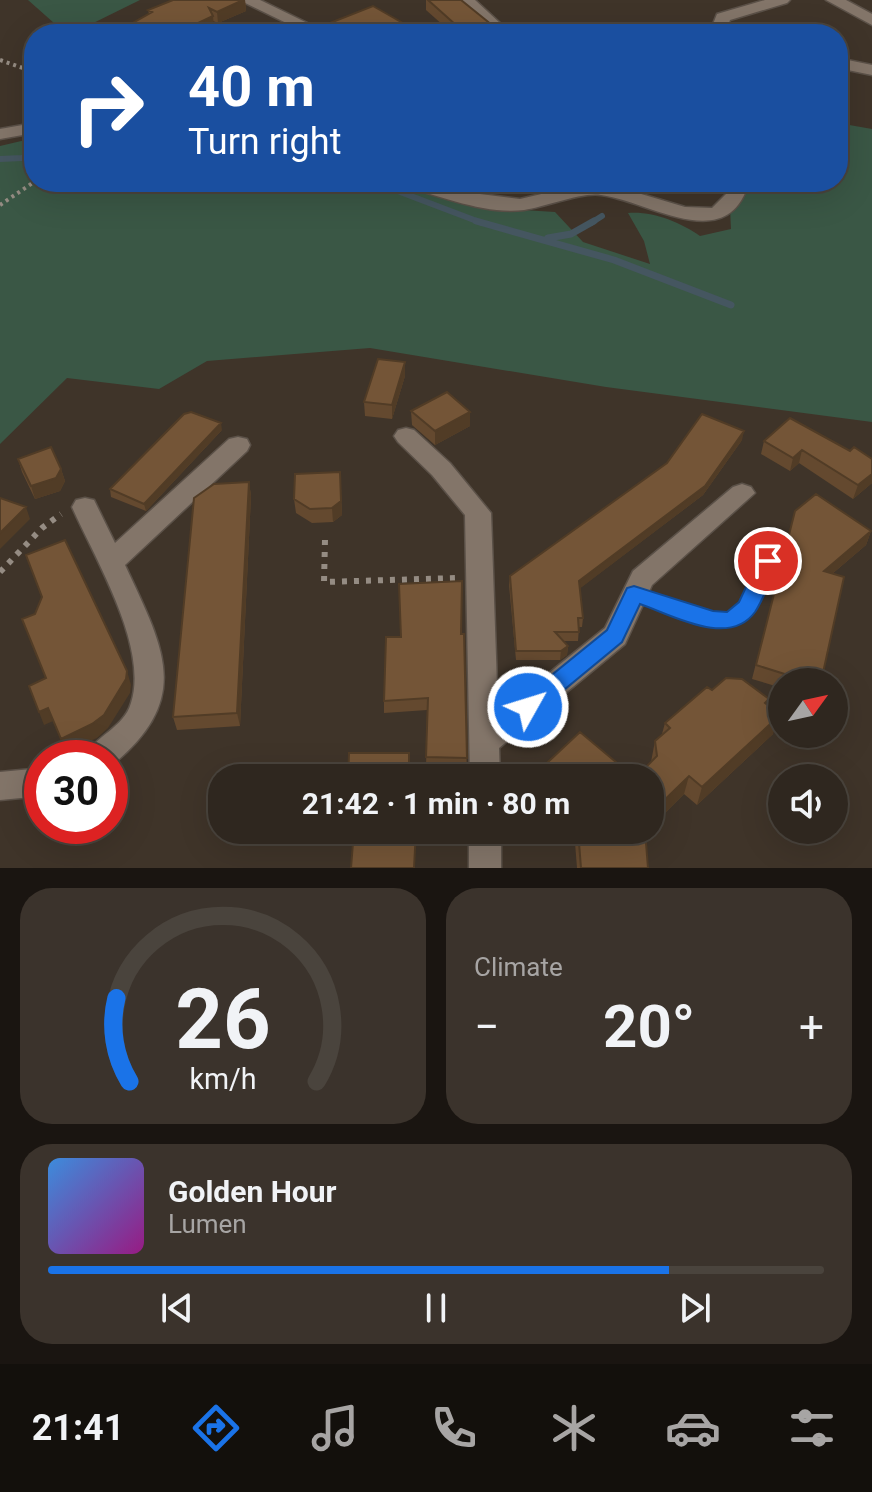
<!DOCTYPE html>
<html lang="en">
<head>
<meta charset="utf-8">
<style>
  :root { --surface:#2f271f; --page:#3b332c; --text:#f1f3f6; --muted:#a7a5a4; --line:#4a443d; --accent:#1a73e8 }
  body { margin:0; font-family:Roboto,sans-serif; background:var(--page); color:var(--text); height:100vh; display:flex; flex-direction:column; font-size:30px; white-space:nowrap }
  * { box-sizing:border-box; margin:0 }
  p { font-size:26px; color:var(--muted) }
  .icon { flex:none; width:44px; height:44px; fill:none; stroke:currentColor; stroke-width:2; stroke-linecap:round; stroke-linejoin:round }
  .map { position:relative; height:868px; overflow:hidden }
  .details { display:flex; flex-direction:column; gap:20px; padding:20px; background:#1a1511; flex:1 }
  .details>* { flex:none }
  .top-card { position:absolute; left:24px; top:24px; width:824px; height:168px; border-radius:32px; box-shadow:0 8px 32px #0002,0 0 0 2px var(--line); background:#1a4fa0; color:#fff; overflow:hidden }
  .needle { width:52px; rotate:57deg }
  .fabs { position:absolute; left:768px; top:668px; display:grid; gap:16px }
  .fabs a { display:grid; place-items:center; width:80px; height:80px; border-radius:50%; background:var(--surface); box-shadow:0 8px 32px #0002,0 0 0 2px var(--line); font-size:40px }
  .speed { position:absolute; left:24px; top:740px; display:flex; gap:16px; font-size:40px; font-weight:700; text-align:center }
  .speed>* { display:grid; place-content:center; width:104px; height:104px; border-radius:50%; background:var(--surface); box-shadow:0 8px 32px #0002,0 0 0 2px var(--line); line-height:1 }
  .speed .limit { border:12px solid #d22; background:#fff; color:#111 }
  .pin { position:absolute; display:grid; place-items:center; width:68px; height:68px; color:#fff; margin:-34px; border:4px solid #fff; border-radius:50%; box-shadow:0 2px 8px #0007 }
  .me { position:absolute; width:88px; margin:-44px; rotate:51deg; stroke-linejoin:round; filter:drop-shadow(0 0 6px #0008) }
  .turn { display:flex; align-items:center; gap:28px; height:168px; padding:0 32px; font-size:36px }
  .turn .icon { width:104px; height:104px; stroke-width:2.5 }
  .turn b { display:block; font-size:56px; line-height:68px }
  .big { font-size:60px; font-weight:700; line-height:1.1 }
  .details .tile { flex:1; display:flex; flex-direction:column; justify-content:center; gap:12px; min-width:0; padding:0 28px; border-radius:32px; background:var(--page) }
  .details .dial { align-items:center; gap:0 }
  .dial svg { height:208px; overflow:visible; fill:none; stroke:var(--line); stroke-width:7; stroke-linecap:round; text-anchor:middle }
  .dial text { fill:var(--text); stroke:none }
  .song { display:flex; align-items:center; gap:24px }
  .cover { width:96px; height:96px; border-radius:12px; background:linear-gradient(135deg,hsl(210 70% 55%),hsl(310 70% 35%)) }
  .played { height:8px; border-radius:4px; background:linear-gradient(90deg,var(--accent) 80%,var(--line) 80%) }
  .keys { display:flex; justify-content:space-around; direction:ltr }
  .heat { display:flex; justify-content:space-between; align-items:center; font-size:44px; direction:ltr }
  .details .tiles { flex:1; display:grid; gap:20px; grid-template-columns:1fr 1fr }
  .tile:last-child { grid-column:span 2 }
  .trip { position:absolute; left:208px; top:764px; width:456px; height:80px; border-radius:32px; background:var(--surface); box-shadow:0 8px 32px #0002,0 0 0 2px var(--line); font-weight:700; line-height:80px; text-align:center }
  .tabs { display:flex; height:128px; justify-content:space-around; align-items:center; background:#13100c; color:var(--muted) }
  .tabs .icon { width:56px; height:56px }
  .tabs .on { color:var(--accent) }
  .tabs b { font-size:36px; color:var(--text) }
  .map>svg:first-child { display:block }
  .green { fill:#3a5745 }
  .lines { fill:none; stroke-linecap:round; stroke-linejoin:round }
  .stream-far1 { stroke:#455660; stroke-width:6 }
  .stream { stroke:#455660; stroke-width:7 }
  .lane-casing { stroke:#5b5148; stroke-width:3 }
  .street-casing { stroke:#5b5148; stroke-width:3 }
  .path-far1 { stroke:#958c83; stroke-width:4; stroke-dasharray:3 4; stroke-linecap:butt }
  .path { stroke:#958c83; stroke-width:6; stroke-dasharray:5 7; stroke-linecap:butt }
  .lane { fill:#837569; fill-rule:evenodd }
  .street { fill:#837569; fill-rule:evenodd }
  .wall { fill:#64492f }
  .shaded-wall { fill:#513c26 }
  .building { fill:#745537; stroke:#513c26; stroke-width:2 }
  .route { fill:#1a73e8; stroke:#114b97; stroke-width:2 }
</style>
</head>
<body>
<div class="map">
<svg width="872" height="868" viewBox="0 0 872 868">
  <rect width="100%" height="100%" fill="#3f3429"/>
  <path class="green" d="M28 0H140L71 34 63 31Z
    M838 123 872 129V422L606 387 370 348 207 361 159 389 67 378 0 444V146L34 138V182H396L462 202 494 208 555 212 583 242 650 264 644 241 628 213C653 211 680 222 700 236L731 229 730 208 739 182H838Z"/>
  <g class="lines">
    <path class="stream-far1" d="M0 159 22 158 34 153
      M374 182 482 223
      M591 223 602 216"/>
    <path class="stream" d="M476 221 614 260 731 305
      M548 238 571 234 594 221"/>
    <defs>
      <path id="lane" d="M768 556 773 557 775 561 752 611 731 626H713L629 598 627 594 629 590 634 589 713 614H728L742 603 763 557Z"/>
      <path id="street" d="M239 0H260L330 34H309Z
        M458 0H475L512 34H494Z
        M765 0H790L787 3 730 20 725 34H709L717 14Z
        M826 0H846L872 14V25Z
        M838 58 872 65V75L838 68Z
        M34 123V133L0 139V129Z
        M401 182H432L472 193 520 199 593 182H613L611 185 685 207 712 208 726 194 729 182H749C728 257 649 201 601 195 581 192 546 207 524 210 488 215 438 196 404 186Z
        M406 428 414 430 450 463 491 513 498 714 605 628 633 571 733 487 742 484 751 487 755 493 652 585 625 644 499 748 500 778H470L465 515 432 475 398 442 394 436 398 430Z
        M238 437 247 439 250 445 247 451 125 565C164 649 194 699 110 767V758H84C94 736 124 728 131 703 149 647 95 559 72 507L76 500 85 498 94 500 115 543 229 439Z
        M42 768V796L0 800V772Z
        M469 830H501V868H469Z"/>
    </defs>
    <use href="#lane" class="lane-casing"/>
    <use href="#street" class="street-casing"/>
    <path class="path-far1" d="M643 34 670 27 701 32
      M0 60 34 72
      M0 205 34 182"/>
    <path class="path" d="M325 540 324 582 456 578
      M0 572 42 528 61 514"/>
    <use href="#lane" class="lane"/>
    <use href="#street" class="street"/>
  </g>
  <path class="wall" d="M173 0H245L246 11 218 23 213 21 214 28 201 34H133L131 24 149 14 148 10Z
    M426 0H461L492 25 514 34H453L426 10Z
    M405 362V376L392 419 365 416 364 402Z
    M411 411 470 426 435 445 412 425Z
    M222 430 146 511 111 497 110 489Z
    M742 440 703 495 580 588 583 618 582 627H579L578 641H563L568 646 567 655 560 660H516L509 585 510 576Z
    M764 441 850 451 872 459V483L853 499 799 463 790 471 761 454Z
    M18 459 61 469 65 481 60 491 35 499 22 472Z
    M340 472 342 515 333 522 312 523 296 513 294 499Z
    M249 482 251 496 240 726 177 730 173 717Z
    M795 511 871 531 866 545 832 574 821 682H782V688L752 679Z
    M461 634 467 770H426L427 710 384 713V701Z
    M712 690 767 705 773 734 697 805 684 794 650 828V778H546L548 762 635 778 651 762 655 741 662 734 665 723Z
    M574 830H648L645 834 648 868H577Z"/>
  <path class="shaded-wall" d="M243 0H245L246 11 218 23 217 12Z
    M213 16 214 28 201 34H175Z
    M405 362V376L392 419V405Z
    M470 412V426L435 445V431Z
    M221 423 222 430 146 511 144 504Z
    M744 431 742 440 703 495 578 590 579 581Z
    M802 450 799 463 790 471 793 458Z
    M61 469 65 481 60 491 35 499 31 486Z
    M340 472 342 515 333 522 332 508Z
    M872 474V483L853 499 858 485Z
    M249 482 251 496 240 726 237 713Z
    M26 507 30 519 0 549V533Z
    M871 531 866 545 819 585 824 571Z
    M568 646 567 655 560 660 561 651Z
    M127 671 131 685 130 693 108 728 97 738 66 752 61 739Z
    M48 708 53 721 44 725 39 712Z
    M780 715 773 734 697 805 702 787Z
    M689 776 684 794 650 828V814Z"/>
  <path class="building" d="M173 0H243L217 12 209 8 213 16 175 34H153L131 24 152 12 148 10Z
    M428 0H461L492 25H509L514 34H466Z
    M373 6 422 34H302Z
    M378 359 405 362 392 405 364 402Z
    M447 392 470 412 435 431 411 411Z
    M191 412 221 423 144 504 110 489 184 414Z
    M702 414 744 431 705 486 579 581 583 618H578L579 632H555L568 646 561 651H516L510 576 667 463Z
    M790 418 850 451 854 447 872 459V474L858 485 802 450 793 458 764 441Z
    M51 447 61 469 56 478 31 486 18 459Z
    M340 472 341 501 332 508 310 509 294 499 295 474Z
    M249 482 237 713 173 717 194 498 214 484Z
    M816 494 871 531 824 571 844 577 821 682H810L756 665 795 511Z
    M0 498 26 507 0 533Z
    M65 540 127 671 126 679 104 715 92 724 61 739 48 708 39 712 29 686 46 678 22 619 35 614 42 597 26 555Z
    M462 581 461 634H464L467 758 426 757 428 698 384 701 386 637H401L399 584Z
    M726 678 742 679 769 699 765 703 780 715 702 787 689 776 650 814V778H567L548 762 580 732 635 778 657 756 655 741 670 728 665 723 707 687 712 690Z
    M349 753H409V778H348Z
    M354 830H416L414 868H351Z
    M578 830H645L648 868H581Z"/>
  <path class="route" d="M768 553 775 555 778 561C771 577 765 597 755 612 729 648 672 615 640 604L622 642 536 713 528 716 521 713 517 707 521 700 607 630 627 588 634 586 713 611 727 612 739 602 761 555Z"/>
</svg>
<div class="fabs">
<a><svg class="needle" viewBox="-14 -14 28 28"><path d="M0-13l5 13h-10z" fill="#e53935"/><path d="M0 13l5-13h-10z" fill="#a7a5a4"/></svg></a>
<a><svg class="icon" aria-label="sound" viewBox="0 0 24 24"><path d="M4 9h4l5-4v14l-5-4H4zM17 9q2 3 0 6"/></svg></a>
</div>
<div class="speed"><div class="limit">30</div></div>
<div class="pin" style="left:768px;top:561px;background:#d93025"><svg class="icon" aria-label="arrive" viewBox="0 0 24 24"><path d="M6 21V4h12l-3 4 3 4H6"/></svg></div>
<svg class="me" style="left:528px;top:707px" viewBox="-20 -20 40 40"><circle r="17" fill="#1a73e8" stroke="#fff" stroke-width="3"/><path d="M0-11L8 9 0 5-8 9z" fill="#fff"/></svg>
<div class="trip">21:42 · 1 min · 80 m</div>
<div class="top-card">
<div class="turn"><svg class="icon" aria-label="right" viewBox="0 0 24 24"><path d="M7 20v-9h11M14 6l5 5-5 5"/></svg><div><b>40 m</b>Turn right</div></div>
</div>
</div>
<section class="details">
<div class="tiles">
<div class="tile dial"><svg viewBox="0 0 100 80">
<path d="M14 69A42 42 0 1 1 86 69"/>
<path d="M14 69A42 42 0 0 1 9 37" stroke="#1a73e8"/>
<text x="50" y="56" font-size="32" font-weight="700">26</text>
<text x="50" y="72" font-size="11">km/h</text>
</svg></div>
<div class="tile"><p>Climate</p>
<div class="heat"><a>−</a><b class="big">20°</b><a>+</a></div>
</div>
<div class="tile">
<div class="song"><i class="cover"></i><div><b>Golden Hour</b><p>Lumen</p></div></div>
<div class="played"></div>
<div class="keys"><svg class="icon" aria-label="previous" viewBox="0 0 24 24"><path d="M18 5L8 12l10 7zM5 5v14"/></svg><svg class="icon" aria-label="pause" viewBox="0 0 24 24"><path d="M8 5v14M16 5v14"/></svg><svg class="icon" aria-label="next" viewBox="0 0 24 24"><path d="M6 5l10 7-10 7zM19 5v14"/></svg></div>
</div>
</div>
</section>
<nav class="tabs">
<b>21:41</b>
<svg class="icon on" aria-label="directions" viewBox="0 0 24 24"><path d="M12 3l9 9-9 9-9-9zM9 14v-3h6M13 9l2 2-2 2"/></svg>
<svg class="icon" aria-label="music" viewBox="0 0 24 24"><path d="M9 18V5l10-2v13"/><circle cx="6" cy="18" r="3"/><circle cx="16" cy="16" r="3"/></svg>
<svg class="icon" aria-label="phone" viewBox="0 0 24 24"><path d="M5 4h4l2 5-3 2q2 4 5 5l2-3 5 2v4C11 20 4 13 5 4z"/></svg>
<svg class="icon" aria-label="climate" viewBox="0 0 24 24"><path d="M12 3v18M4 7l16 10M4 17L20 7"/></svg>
<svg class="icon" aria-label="car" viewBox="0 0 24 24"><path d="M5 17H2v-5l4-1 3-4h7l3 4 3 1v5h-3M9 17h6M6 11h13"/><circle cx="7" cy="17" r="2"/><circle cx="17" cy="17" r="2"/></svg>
<svg class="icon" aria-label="filters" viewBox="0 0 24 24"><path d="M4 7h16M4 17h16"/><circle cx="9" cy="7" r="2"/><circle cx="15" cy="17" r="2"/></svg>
</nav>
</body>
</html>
